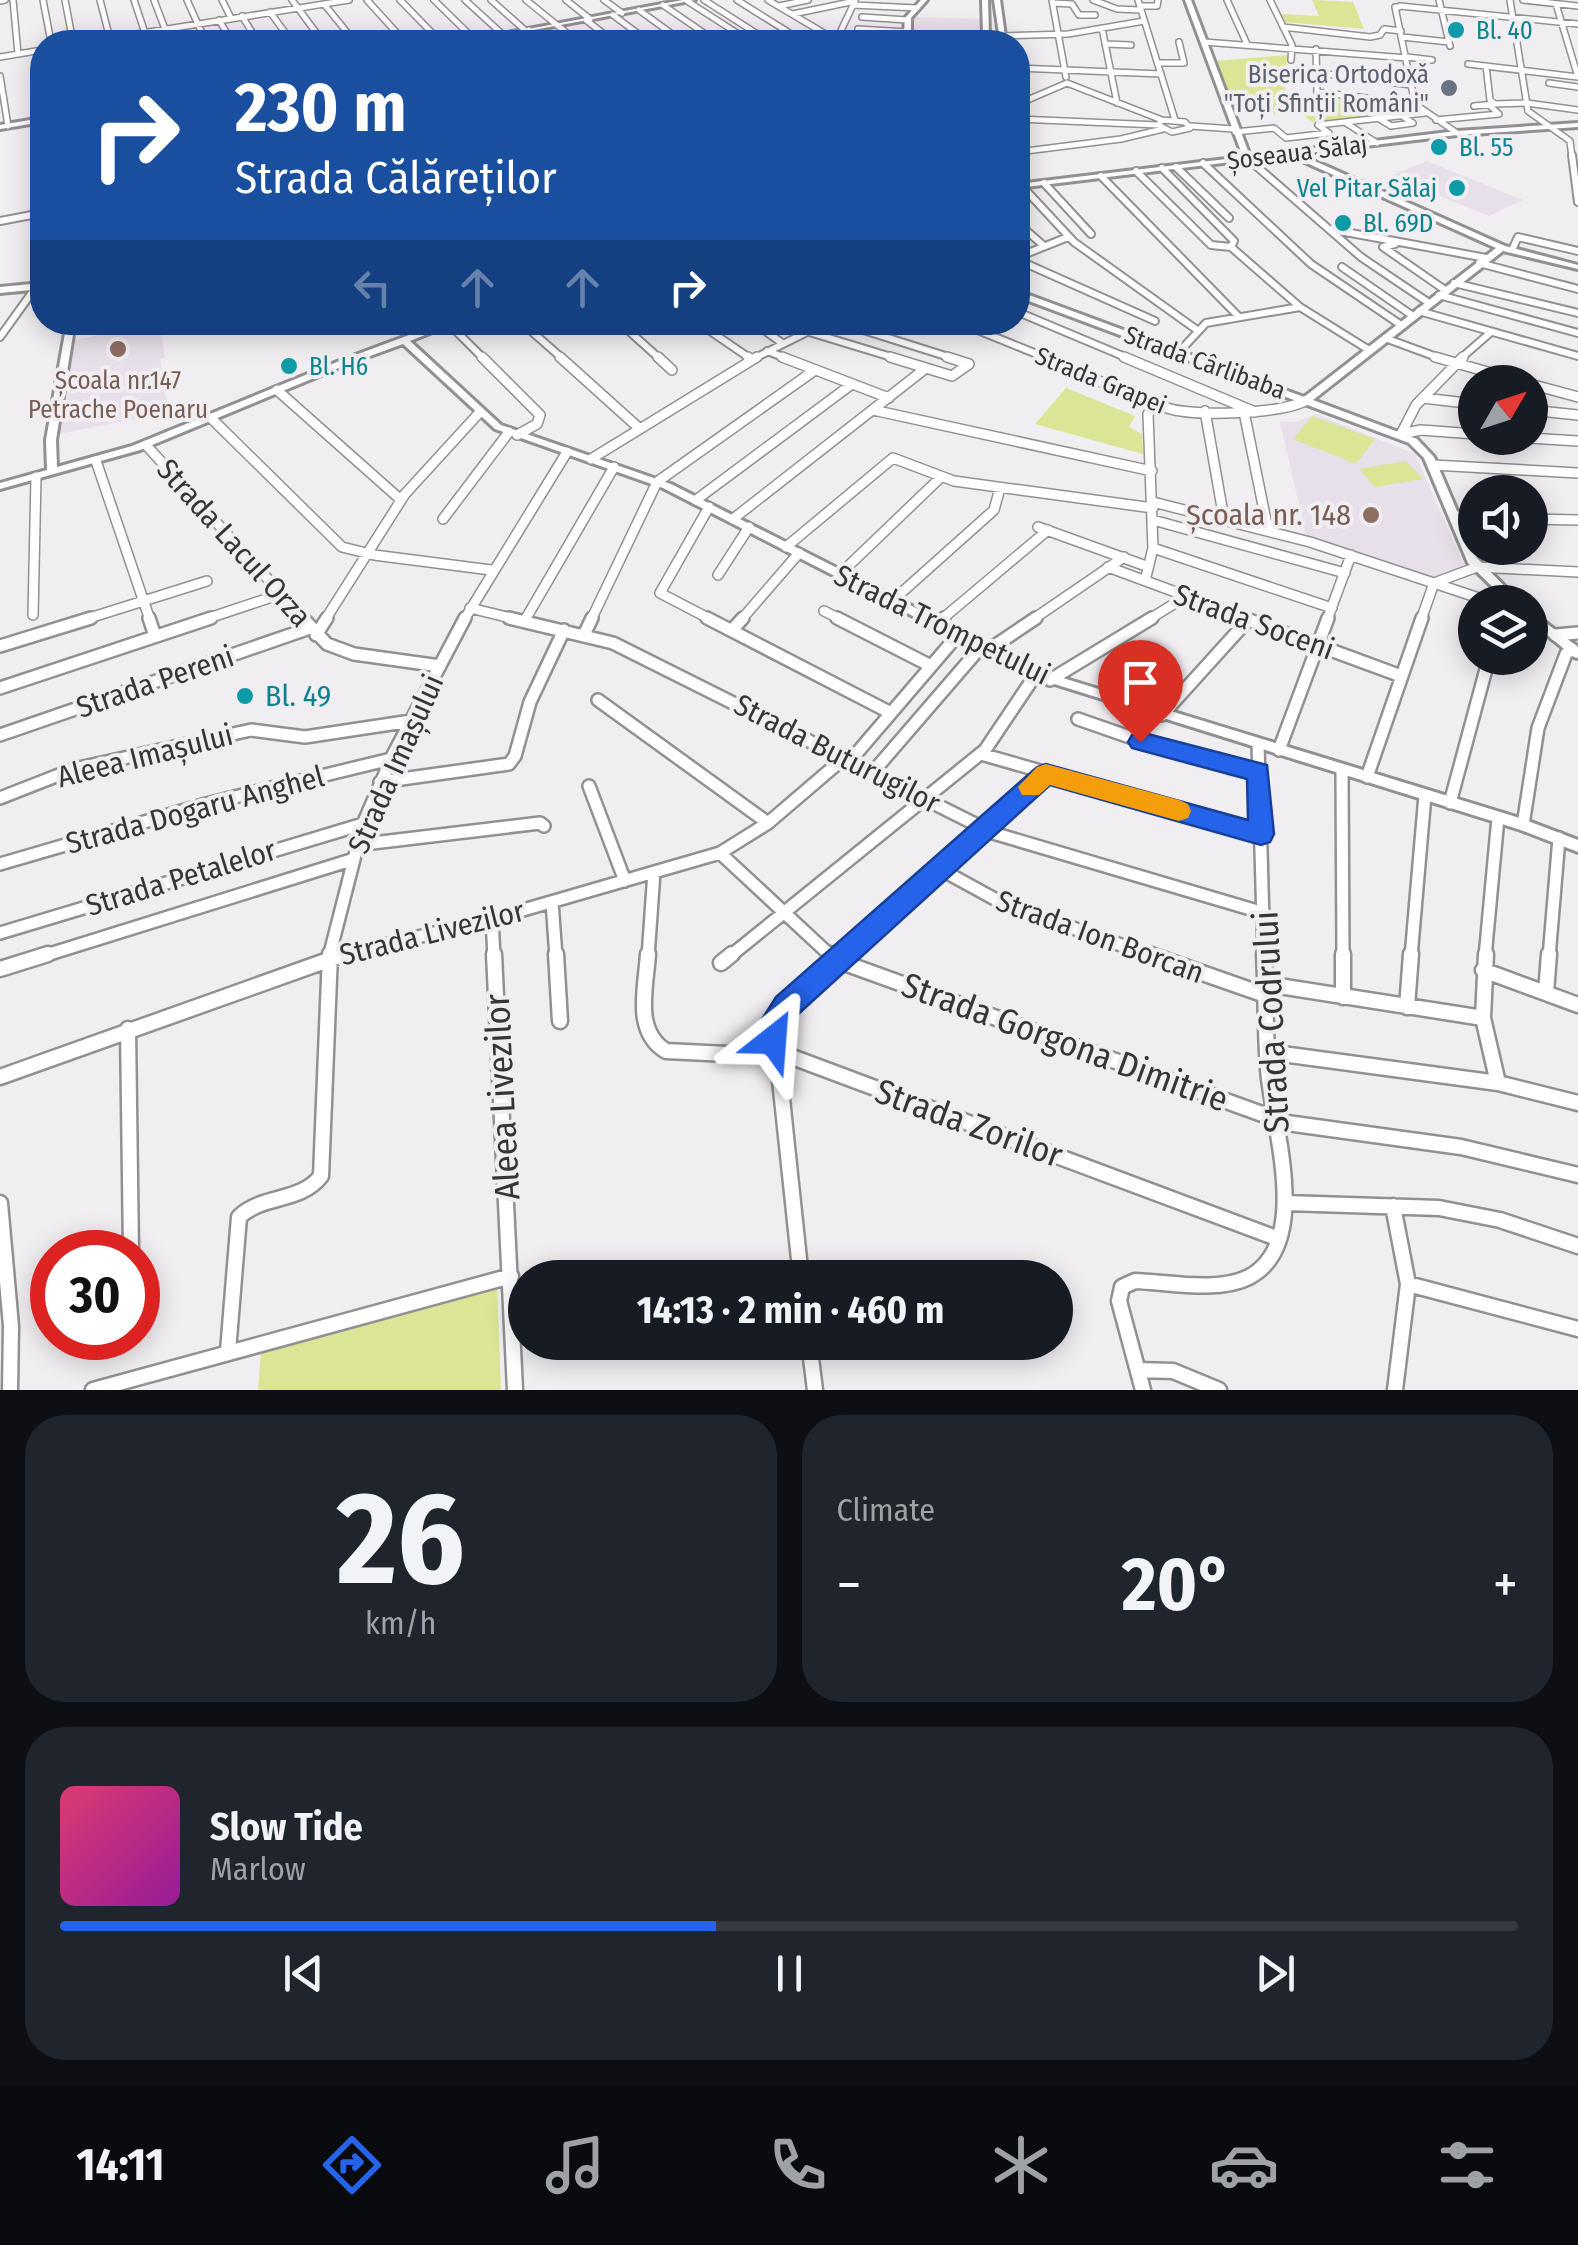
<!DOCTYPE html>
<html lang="en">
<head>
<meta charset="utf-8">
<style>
  :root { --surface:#171b24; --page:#20242c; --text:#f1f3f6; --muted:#9ea1a6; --line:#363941; --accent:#2563eb }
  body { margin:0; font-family:"Fira Sans Condensed",sans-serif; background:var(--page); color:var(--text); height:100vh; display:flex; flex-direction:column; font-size:38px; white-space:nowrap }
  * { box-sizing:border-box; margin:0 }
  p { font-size:32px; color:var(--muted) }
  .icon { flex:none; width:55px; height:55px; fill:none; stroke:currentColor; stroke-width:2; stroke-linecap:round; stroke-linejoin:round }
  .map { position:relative; height:1390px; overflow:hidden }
  .sheet { display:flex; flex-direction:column; gap:25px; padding:25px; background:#0d0f14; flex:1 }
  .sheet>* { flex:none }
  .banner { position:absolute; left:30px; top:30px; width:1000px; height:305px; border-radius:40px; box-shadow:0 5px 25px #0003; background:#1a4fa0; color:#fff; overflow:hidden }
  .needle { width:65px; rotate:51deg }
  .tools { position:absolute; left:1458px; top:365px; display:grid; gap:20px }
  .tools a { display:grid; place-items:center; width:90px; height:90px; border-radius:50%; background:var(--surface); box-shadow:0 5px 25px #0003; font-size:50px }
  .speed { position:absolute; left:30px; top:1230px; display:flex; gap:20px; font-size:50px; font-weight:700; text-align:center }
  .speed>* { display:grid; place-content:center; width:130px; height:130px; border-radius:50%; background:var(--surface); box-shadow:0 5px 25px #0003; line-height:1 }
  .speed .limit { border:15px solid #d22; background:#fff; color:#111 }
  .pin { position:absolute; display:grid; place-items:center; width:85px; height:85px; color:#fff; margin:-102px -42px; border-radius:50% 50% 50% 0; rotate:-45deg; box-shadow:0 0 10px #0007 }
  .pin .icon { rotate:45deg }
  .me { position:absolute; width:110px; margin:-55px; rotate:28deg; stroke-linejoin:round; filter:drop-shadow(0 0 8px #0008) }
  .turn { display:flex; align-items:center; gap:35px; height:210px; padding:0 40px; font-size:45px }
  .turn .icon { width:130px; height:130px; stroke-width:2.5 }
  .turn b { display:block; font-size:70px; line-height:85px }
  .lanes { display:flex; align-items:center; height:95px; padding:0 40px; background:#0003; justify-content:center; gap:50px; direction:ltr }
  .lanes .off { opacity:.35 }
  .big { font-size:75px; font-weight:700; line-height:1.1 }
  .sheet .card { flex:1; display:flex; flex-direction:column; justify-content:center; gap:15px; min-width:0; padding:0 35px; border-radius:40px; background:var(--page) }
  .sheet .dial { align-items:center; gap:0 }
  .dial b { font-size:130px; line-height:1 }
  .song { display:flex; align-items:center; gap:30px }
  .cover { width:120px; height:120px; border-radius:15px; background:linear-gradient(135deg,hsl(340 70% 55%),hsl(300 70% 35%)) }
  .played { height:10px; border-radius:5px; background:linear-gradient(90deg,var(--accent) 45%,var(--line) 45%) }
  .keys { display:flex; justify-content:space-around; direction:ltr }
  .heat { display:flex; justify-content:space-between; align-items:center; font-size:55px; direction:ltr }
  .sheet .tiles { flex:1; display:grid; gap:25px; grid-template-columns:1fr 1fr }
  .card:last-child { grid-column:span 2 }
  .trip { position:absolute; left:508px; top:1260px; width:565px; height:100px; border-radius:50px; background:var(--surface); box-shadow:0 5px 25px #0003; font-weight:700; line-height:100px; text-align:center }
  .dock { display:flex; height:160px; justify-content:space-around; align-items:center; background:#090b0e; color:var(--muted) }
  .dock .icon { width:70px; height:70px }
  .dock .selected { color:var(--accent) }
  .dock b { font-size:45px; color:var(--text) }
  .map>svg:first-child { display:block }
  .built { fill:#e7dfe9 }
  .green { fill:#dce495 }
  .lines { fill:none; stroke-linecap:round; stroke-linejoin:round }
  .minor-far4-casing { stroke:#939094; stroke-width:8 }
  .minor-far3-casing { stroke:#939094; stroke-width:10 }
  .minor-far2-casing { stroke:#939094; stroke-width:12 }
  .minor-far1-casing { stroke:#939094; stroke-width:16 }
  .minor-casing { stroke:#939094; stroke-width:19 }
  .tertiary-casing { stroke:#939094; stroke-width:6 }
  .minor-far4 { stroke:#fff; stroke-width:5 }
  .minor-far3 { stroke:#fff; stroke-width:6 }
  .minor-far2 { stroke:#fff; stroke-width:9 }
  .minor-far1 { stroke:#fff; stroke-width:11 }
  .minor { stroke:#fff; stroke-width:14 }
  .tertiary { fill:#fff; fill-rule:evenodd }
  .route { fill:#2563eb; stroke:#184099; stroke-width:2.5 }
  .slow { fill:#f59e0b }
  .culture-dot { fill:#0f9aa8; stroke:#f1eef2; stroke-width:4 }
  .worship-dot { fill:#6b7280; stroke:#f1eef2; stroke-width:4 }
  .education-dot { fill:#8d6e63; stroke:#f1eef2; stroke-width:4 }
  .labels { text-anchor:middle; stroke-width:8; stroke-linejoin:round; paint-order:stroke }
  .far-culture-label { font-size:25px; fill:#0d838f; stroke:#f1eef2; text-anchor:start }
  .far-worship-label { font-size:25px; fill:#5b616d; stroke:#f1eef2; text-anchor:end }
  .far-street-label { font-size:25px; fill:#373537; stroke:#f1eef2 }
  .far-education-label { font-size:25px; fill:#785e54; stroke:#f1eef2 }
  .education-label { font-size:30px; fill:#785e54; stroke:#f1eef2; text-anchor:end }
  .street-label { font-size:30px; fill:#373537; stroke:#f1eef2 }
  .culture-label { font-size:30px; fill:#0d838f; stroke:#f1eef2; text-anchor:start }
  .near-street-label { font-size:35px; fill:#373537; stroke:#f1eef2 }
</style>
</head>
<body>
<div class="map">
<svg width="1578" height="1390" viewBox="0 0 1578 1390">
  <rect width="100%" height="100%" fill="#f1eef2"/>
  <path class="built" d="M913 17 981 19V34L913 32Z
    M1427 161 1523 200 1489 216 1390 176Z
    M160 323 165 358 160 359 168 412 59 434 74 340Z
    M1316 414 1415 454 1465 568 1430 582 1307 539 1280 422H1296Z"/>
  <path class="green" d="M1312 0 1353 2 1364 29 1285 22 1281 14 1319 16Z
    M1287 55 1285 94 1395 106 1396 110 1360 112 1358 121 1318 125 1298 112 1259 115 1252 104H1230L1214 61Z
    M1066 388 1135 416 1129 427 1142 434 1143 454 1035 424Z
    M1312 416 1375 439 1356 464 1293 439Z
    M1406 461 1423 479 1375 487 1359 469Z
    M497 1285 501 1390H258L261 1351Z"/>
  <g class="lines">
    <defs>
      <path id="minor-far4" d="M13 0 18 54
        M43 0 51 42
        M65 0 73 42
        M100 0 110 39
        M134 0 145 33
        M154 0 165 29
        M187 0 206 42
        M222 0 231 18
        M292 0 323 42
        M367 0 405 42
        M400 0 441 42
        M434 0 477 42
        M465 0 511 42
        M491 0 526 31
        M526 0 578 42
        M566 0 590 19
        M604 0 622 13
        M704 0 770 42
        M737 0 804 42
        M768 0 839 42
        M1052 0 1066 77
        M1093 0 1117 9 1141 10
        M1138 0 1175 120
        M1227 0 1247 44
        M1270 0 1292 45 1291 60
        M1439 0 1450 46
        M1510 0 1528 111 1570 141 1572 158
        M1523 0 1578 6
        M0 1 5 0
        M687 1 751 42
        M1053 3 1072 4 1079 15H1095
        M324 4 355 42
        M1556 4 1578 77
        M663 5 717 42
        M853 5 917 8
        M779 6 808 0
        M1140 6H1157L1158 0
        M1400 6 1578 24
        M1399 7H1395L1415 104 1457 133
        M639 10 683 42
        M270 12 292 42
        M793 14 855 1
        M613 15 649 42
        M242 16 258 42
        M862 17 907 20
        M219 20 232 42
        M586 20 614 42
        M1283 27 1370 37 1380 35 1384 29 1401 31
        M1102 28 1117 103
        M858 29 907 32
        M529 30 544 42
        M1402 37 1449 42
        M836 41 855 1
        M86 42 349 0
        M875 42 908 36
        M1003 42 1002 36 1068 34 1144 21
        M1204 42 1407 58
        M1105 44 1131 45
        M1316 49 1317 92 1415 104
        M0 57 42 50
        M1407 57 1432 60
        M1158 63H1184L1179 42
        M1468 64 1578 77
        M1486 66 1490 100 1495 104 1527 103 1578 110
        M1018 68 1161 74
        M1319 73 1411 85
        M0 76 8 126
        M1067 83 1162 120
        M1549 83 1578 87
        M1018 104 1067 83
        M1474 106 1494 104
        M1378 118 1391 126 1413 123 1402 116
        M1018 119 1158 125
        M1162 120 1185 122 1190 128 1172 132 1158 125Z
        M1436 120 1499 114 1489 105
        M35 121 42 151
        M1346 123 1377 143
        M1190 126 1234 129
        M1235 132 1274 128 1286 138 1329 133 1318 125 1425 113
        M1018 152 1121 139 1163 129"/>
      <path id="minor-far3" d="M1572 155 1578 202
        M1247 158 1361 257 1429 303
        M1203 163 1311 264 1401 325
        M1176 167 1229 218
        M1162 168 1234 241 1231 247 1300 307 1369 350
        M1136 171 1211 245 1231 247
        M1101 176 1239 317
        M1044 183 1091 234
        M1021 185 1074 242 1197 330
        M0 221 42 213
        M1329 229 1486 258
        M1018 234 1028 232 1044 246
        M1395 244 1383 247 1445 290
        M1512 250 1518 237 1578 251
        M1018 257 1068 237
        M1018 260 1155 321
        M1479 263 1578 289
        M1342 267 1413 316
        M1454 283 1578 313
        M1439 295 1578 333
        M1419 311 1578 356
        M1018 312 1130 359
        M521 322 563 359
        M619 322 660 359
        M697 322 751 359
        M753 322 782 343
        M838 322 955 359
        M958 322 1049 359
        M449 324 484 359
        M806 331 898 359
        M0 337 36 287
        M1385 338 1442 359
        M767 351 789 359
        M1179 352 1206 323 1300 307
        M753 359 827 322
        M1460 359 1491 332"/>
      <path id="minor-far2" d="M482 357 540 415 537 424 517 435
        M560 357 640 429
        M658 357 672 370
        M748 357 752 360
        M782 357 889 398
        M890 357 952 376 969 364 947 357
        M1043 357C1084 374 1125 394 1167 408 1195 417 1282 414 1307 400
        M1124 357 1255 412
        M1435 357 1523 382
        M1530 384 1578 397
        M277 390 401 500
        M1423 398 1475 404
        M873 410 1152 471
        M1530 410 1578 415
        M1205 411 1224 519
        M1244 412 1268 530
        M211 418 342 547 374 555 491 570
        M1401 434 1416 405 1463 357
        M1401 434 1421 430 1475 434
        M1529 438 1578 441
        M146 445 305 620
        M591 459 757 357
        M96 461 150 620
        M1433 465 1578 473
        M696 500 852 384
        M1153 502 1310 542 1491 602
        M709 507 660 593 712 620
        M1454 516 1475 517
        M443 519 509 432
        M733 519 926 368
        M1530 519 1578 520
        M1153 520 1345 573
        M1038 527 1146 566
        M786 547 893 458 954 481 1153 508
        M1153 548 1332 608
        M1108 567 1251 620
        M840 574 940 478
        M718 575 749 527
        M1145 581 1153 548 1148 414 1155 404
        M891 602 994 510 1000 488
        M470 608 519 620
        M824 611 842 620
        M33 615 36 477
        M83 620 207 581
        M203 620 281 594
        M325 620 405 494 480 412
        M464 620 567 452
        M525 620 614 467
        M591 620 657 482 815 370
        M741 620 799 553
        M941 620 1048 530
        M1032 620 1124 557
        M1148 620 1185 597
        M1327 620 1351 555
        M1421 620 1434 583 1477 567 1578 572"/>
      <path id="minor-far1" d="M149 618 155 636
        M303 618 327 644 354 654 440 666
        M509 618 613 643 993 833 1264 913
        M707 618 891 713
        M837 618 931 666
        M1244 618 1401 676
        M935 625 944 618
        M733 629 743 618
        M316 635 327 618
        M584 635 592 618
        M1555 635 1578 633
        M0 646 91 618
        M987 651 1036 618
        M1050 680 1152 618
        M0 688 211 618
        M598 700 768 823
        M1162 715 1248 620
        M1078 719 1167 750 1259 772
        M0 735 310 628
        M1258 744 1264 957
        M1279 750 1328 618
        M981 754 1261 834
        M850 761 957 636
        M1342 770 1343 957
        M873 772 980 648
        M1367 777 1422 618
        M380 782 509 764 515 756 530 702 564 630
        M589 786 625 881
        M0 798 74 769 251 730 305 737 411 721
        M1450 803 1489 658
        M1523 825 1538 728 1566 654 1572 649
        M356 845 540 823 544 826
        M720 853 832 957
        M0 864 206 804 391 759
        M940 869 1002 903 1155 957
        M552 902 556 957
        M492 919 494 957
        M0 933 363 824
        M40 957 351 860
        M329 957 363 824 394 753 465 618
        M335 957 492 919 720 853 768 823 844 758
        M648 957 654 872
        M729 957 985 750 1036 674
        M840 957 1046 774
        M1411 957 1425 795
        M1485 957 1498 818
        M1549 957 1559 838"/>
      <path id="minor" d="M494 954 515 1390
        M556 954 560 1021
        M648 954C646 987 633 1031 666 1051L792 1057 1279 1239
        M830 954 836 960 1287 1123 1461 1147 1578 1175
        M1148 954 1265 995
        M1343 954V997
        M1486 954 1483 1018 1498 1083
        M721 963 732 954
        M0 969 48 954
        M1483 970 1578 1005
        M1266 984 1483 1018
        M1546 993 1549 954
        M1407 1007 1411 954
        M128 1029 131 1252
        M1267 1052 1498 1083 1578 1103
        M0 1077 345 954
        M0 1203 11 1326 10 1390
        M1286 1203 1439 1208 1500 1220 1578 1246
        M1393 1206 1408 1284 1395 1390
        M801 1278 774 1023 786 1006 843 954
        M1408 1284 1578 1329
        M809 1342 815 1390
        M228 1351 239 1217C263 1194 300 1203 321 1176L330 954
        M1138 1370 1173 1371 1219 1390
        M93 1390 511 1276
        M1143 1390 1119 1301 1122 1287 1135 1281C1168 1282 1218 1293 1249 1277 1313 1243 1272 1125 1268 1069 1265 1031 1266 992 1264 954"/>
      <path id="tertiary" d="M683 0H695L469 42H459Z
        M921 0H927L911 18V33L983 34 982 0H988L989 34H999L994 0H1000L1005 36 1002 38 914 37 917 40 912 41 904 32 905 18Z
        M1185 0H1191L1250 156 1457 131 1578 123V127L1457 135 1299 154 1505 246 1578 265V269L1503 251 1313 400 1417 439 1434 457 1477 558 1520 602H1508L1468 563 1424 458 1409 443 1018 297V292H1021L1304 397 1496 248 1289 155 1018 188V184L1243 157Z
        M42 118V122L0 129V125Z
        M42 283V289L0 293V287Z
        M67 322H75L56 440 57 467 132 446 342 360 444 322H457L410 341 501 425 671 484 1040 671 1523 819 1578 840V852L1521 830 1032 677 663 488 495 429 403 344 348 364 140 450 0 489V483L47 470 46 440Z
        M1530 611 1578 647V658L1574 657 1530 621Z"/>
    </defs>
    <use href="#minor-far4" class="minor-far4-casing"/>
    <use href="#minor-far3" class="minor-far3-casing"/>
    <use href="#minor-far2" class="minor-far2-casing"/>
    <use href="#minor-far1" class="minor-far1-casing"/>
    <use href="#minor" class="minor-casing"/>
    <use href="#tertiary" class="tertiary-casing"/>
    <use href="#minor-far4" class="minor-far4"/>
    <use href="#minor-far3" class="minor-far3"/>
    <use href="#minor-far2" class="minor-far2"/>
    <use href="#minor-far1" class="minor-far1"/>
    <use href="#minor" class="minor"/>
    <use href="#tertiary" class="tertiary"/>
  </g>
  <path class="route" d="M1140 732 1267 765 1274 834 1270 842 1261 845 1050 785 796 1016 788 1028 783 1050 773 1054 762 1050 759 1024 776 997 1037 767 1046 764 1248 820 1247 779 1132 748 1128 742 1132 735Z"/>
  <path class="slow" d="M1046 764 1179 800 1188 804 1191 811 1188 818 1179 821 1050 785 1039 795H1022L1018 787 1037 767Z"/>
  <g class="culture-dot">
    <circle cx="1456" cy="30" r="10"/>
    <circle cx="1439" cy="147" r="10"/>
    <circle cx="1457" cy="188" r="10"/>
    <circle cx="1343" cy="223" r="10"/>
    <circle cx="289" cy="366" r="10"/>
    <circle cx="245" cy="696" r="10"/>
  </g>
  <circle class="worship-dot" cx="1449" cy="88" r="10"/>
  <g class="education-dot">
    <circle cx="118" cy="349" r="10"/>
    <circle cx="1371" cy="515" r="10"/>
  </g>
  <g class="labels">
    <g class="far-culture-label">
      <text x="1476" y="39">Bl. 40</text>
      <text x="1459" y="156">Bl. 55</text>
      <text x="1437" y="197" text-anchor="end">Vel Pitar Sălaj</text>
      <text x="1363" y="232">Bl. 69D</text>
      <text x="309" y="375">Bl. H6</text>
    </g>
    <g class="far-worship-label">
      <text x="1429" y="83">Biserica Ortodoxă<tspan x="1429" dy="29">"Toți Sfinții Români"</tspan></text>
    </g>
    <g class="far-street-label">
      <text transform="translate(1297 152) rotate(-7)" y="9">Șoseaua Sălaj</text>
      <text transform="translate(1205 362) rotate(20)" y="9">Strada Cârlibaba</text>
      <text transform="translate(1101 380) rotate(22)" y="9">Strada Grapei</text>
    </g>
    <g class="far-education-label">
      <text x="118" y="389">Școala nr.147<tspan x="118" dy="29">Petrache Poenaru</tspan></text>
    </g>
    <g class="education-label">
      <text x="1351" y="525">Școala nr. 148</text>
    </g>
    <g class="street-label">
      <text transform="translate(234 543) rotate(48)" y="10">Strada Lacul Orza</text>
      <text transform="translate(1254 622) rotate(20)" y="10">Strada Soceni</text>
      <text transform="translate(942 625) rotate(26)" y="10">Strada Trompetului</text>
      <text transform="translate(155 682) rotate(-19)" y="10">Strada Pereni</text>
      <text transform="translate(837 754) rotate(27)" y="10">Strada Buturugilor</text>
      <text transform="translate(145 756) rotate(-14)" y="10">Aleea Imașului</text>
      <text transform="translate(396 764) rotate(-66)" y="10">Strada Imașului</text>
      <text transform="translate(195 810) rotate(-15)" y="10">Strada Dogaru Anghel</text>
      <text transform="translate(181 878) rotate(-17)" y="10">Strada Petalelor</text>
      <text transform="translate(432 933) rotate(-14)" y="10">Strada Livezilor</text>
      <text transform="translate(1100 937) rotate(20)" y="10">Strada Ion Borcan</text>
    </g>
    <g class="culture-label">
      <text x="265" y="706">Bl. 49</text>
    </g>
    <g class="near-street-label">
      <text transform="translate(1271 1022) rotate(-93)" y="12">Strada Codrului</text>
      <text transform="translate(1065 1042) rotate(20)" y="12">Strada Gorgona Dimitrie</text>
      <text transform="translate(502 1097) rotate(-93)" y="12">Aleea Livezilor</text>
      <text transform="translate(969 1123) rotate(20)" y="12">Strada Zorilor</text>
    </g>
  </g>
</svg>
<div class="tools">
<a><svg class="needle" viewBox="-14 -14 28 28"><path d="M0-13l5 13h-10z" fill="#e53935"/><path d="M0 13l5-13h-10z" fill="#9ea1a6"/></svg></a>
<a><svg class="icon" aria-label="sound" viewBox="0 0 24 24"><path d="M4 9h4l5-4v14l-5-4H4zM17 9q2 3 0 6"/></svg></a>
<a><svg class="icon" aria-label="layers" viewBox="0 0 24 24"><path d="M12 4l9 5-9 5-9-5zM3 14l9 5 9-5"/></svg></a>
</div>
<div class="speed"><div class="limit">30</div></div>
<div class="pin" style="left:1140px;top:742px;background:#d93025"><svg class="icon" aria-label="arrive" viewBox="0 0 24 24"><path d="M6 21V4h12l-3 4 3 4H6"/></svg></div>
<svg class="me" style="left:773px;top:1040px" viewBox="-20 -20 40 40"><path d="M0-17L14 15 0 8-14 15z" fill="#2563eb" stroke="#fff" stroke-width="4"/></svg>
<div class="trip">14:13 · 2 min · 460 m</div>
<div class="banner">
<div class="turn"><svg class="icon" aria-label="right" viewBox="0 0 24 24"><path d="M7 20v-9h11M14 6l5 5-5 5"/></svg><div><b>230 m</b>Strada Călăreților</div></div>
<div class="lanes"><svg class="icon off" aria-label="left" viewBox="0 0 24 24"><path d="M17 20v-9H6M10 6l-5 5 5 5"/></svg><svg class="icon off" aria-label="ahead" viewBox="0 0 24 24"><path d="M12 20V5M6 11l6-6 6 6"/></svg><svg class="icon off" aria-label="ahead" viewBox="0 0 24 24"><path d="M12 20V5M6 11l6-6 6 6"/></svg><svg class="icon" aria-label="right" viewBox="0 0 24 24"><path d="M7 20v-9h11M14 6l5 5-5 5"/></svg></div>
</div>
</div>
<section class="sheet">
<div class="tiles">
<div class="card dial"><b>26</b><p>km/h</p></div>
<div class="card"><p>Climate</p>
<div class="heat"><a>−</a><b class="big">20°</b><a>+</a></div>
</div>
<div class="card">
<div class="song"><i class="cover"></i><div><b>Slow Tide</b><p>Marlow</p></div></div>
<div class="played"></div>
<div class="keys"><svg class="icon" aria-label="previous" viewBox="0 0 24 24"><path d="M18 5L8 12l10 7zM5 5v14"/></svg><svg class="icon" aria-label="pause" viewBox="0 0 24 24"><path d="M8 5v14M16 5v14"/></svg><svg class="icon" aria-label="next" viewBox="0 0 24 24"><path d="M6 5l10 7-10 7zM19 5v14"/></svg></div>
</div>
</div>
</section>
<nav class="dock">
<b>14:11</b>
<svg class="icon selected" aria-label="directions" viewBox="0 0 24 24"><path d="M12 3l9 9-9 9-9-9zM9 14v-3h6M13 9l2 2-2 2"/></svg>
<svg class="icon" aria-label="music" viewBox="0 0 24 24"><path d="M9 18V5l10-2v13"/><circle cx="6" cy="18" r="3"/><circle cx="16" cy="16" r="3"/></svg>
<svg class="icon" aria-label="phone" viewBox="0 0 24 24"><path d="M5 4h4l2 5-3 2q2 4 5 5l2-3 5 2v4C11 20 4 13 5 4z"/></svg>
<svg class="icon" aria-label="climate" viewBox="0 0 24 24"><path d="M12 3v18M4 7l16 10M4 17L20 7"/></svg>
<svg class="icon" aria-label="car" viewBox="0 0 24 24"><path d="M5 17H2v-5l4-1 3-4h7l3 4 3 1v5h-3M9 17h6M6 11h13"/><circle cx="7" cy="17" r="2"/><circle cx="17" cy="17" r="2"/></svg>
<svg class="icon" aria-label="filters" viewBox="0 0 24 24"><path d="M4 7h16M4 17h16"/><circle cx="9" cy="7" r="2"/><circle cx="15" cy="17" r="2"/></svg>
</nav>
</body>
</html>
